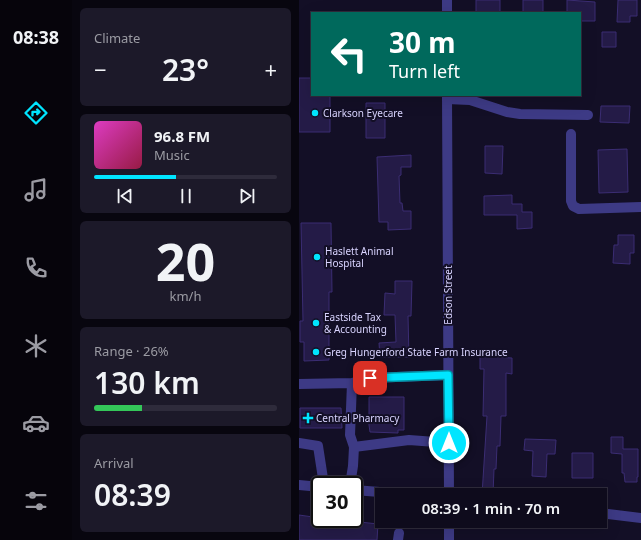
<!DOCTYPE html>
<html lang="en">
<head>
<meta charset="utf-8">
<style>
  :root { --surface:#0e0b1c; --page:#1c1929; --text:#f1f3f6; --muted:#9b9ba3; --line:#2e2b3b; --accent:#00e5ff }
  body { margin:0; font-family:"Noto Sans",sans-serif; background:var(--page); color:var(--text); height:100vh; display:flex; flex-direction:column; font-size:15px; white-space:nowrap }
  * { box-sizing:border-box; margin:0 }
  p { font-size:13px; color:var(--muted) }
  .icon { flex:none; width:22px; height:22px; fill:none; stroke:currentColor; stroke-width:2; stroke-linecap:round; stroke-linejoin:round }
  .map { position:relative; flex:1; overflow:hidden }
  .side { display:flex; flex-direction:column; gap:8px; padding:8px; background:#08060f; width:227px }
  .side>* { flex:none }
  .top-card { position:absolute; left:12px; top:12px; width:270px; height:84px; border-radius:0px; box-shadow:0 4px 16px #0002,0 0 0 1px var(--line); background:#00695c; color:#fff; overflow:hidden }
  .speed { position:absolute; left:12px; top:476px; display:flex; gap:8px; font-size:20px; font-weight:700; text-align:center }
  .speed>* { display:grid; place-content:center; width:52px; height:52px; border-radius:50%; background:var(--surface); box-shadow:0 4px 16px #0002,0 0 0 1px var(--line); line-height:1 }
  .speed .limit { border:2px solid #111; border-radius:6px; background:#fff; color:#111 }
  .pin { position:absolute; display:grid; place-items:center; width:34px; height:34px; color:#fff; margin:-17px; border-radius:8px; box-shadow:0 2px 6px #0006 }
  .me { position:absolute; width:44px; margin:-22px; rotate:0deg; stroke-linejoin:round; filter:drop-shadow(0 0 3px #0008) }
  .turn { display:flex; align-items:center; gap:14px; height:84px; padding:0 12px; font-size:18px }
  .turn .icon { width:52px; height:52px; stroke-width:2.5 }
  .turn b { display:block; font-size:28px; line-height:34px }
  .big { font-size:30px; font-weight:600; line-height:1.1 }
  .side .widget { flex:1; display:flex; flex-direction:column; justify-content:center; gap:6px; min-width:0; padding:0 14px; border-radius:6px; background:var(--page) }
  .side .dial { align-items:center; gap:0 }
  .dial b { font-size:52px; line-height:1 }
  .song { display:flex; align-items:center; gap:12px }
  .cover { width:48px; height:48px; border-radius:6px; background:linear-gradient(135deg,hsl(310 70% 55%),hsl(340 70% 35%)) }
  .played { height:4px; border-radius:2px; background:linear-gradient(90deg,var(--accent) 45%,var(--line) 45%) }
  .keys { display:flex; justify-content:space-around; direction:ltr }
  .heat { display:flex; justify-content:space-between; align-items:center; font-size:22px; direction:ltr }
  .charge { height:6px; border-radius:3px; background:linear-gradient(90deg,#34c759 26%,var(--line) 0) }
  .trip { position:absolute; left:76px; top:488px; width:232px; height:40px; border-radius:0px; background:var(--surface); box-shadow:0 4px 16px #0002,0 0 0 1px var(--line); font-weight:600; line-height:40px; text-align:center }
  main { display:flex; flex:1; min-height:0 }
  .dock { display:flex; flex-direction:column; width:72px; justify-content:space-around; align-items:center; background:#06040b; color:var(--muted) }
  .dock .icon { width:28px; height:28px }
  .dock .active { color:var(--accent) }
  .dock b { font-size:18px; color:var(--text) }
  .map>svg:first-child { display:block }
  .building { fill:#241b47; stroke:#3b2d73 }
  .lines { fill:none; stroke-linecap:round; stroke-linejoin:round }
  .minor { stroke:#3d3a85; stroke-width:10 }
  .route-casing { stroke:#0095a6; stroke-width:10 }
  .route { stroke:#00e5ff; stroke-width:7 }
  .poi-dot { fill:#00e5ff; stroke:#130f26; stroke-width:1.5 }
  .labels { text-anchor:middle; stroke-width:4; stroke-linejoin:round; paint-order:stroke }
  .poi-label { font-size:10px; fill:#d9d4ff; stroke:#130f26; text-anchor:start }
  .street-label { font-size:10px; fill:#d9d4ff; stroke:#130f26 }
</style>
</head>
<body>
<main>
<nav class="dock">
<b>08:38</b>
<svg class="icon active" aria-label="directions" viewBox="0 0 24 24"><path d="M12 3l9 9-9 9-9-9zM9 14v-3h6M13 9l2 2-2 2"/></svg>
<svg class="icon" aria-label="music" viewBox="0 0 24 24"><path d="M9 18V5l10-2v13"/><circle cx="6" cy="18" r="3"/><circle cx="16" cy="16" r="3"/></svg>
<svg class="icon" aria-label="phone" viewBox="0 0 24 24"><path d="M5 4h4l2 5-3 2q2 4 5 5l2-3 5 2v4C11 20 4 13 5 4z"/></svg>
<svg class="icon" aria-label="climate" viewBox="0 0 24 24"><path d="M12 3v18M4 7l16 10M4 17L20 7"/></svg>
<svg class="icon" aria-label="car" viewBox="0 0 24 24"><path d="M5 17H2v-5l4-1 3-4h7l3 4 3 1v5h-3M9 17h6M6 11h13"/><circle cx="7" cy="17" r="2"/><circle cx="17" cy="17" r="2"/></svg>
<svg class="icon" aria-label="filters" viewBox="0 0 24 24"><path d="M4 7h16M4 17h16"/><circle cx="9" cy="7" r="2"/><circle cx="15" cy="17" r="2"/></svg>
</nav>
<section class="side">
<div class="widget"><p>Climate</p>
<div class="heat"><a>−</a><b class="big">23°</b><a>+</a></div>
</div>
<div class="widget">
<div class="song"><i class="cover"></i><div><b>96.8 FM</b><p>Music</p></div></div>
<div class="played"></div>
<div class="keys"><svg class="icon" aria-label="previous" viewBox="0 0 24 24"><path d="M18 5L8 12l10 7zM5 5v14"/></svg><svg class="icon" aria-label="pause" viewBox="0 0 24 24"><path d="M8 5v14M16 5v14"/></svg><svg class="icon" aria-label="next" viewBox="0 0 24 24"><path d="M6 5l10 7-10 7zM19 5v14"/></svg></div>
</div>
<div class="widget dial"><b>20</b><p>km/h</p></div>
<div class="widget"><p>Range · 26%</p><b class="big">130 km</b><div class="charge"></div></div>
<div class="widget"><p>Arrival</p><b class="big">08:39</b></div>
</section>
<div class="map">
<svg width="342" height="540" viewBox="0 0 342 540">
  <rect width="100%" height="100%" fill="#130f26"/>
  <path class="building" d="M177 0H201V13H177Z
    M224 0H244V13H224Z
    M268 0 296 2V21H281V13H268Z
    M319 0H338V16H331V22H318Z
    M303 32H317V47H303Z
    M0 78H13V95H31V132H0Z
    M67 103H86V138H67Z
    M302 106H331L330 123 301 122Z
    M186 146H204L203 174 186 173Z
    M328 149 329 192 300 193 299 150Z
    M112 155V167H102V175L100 176 101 203H103L104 211H112V229L89 230V222H80L78 157Z
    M213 195V204H223V212H233V228L218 229V215H185V196Z
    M2 223H32L33 292H30V360L5 361V342H1V321H4Z
    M319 235H335V253H331V264L314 263 315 245H319Z
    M96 281H113L112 316H109L110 357H81L80 343 97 342 96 315H85L86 293 96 294Z
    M181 356 213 358V374L207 373V416H202L201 446H198L197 469H195L194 495H183L188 416H184L185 369H181Z
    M70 397H105V430H99V433L71 432 70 425Z
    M1 408H42L43 428H1Z
    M312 437H324V449H339V477H338V482H326L325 473H323V454L312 453Z
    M226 439 257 440 256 454H248L247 477 233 476 234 451 225 450Z
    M273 453H294V478H273Z
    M0 515 21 518V519H33L79 524 78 540H0Z"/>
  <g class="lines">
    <path class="minor" d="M148 0V13
      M148 95 150 495
      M148 99 171 100 208 112 221 114 289 115
      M272 134V201L274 206 280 209 342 207
      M0 384 53 383
      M0 443 19 446 25 485
      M55 447 51 435 53 383 71 378 149 375
      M0 485 21 487
      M51 485 54 466 55 447 110 440 150 443
      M55 490 119 495
      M301 513 342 518
      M150 521V540
      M99 540 100 533"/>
  </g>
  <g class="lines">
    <defs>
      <path id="route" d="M71 378 149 375 150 443"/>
    </defs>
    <use href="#route" class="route-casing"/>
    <use href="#route" class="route"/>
  </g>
  <g class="poi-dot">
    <circle cx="16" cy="113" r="4"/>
    <circle cx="18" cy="257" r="4"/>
    <circle cx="17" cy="323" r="4"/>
    <circle cx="17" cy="352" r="4"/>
    <path d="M7 412h4v4h4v4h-4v4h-4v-4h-4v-4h4z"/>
  </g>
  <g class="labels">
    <g class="poi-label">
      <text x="24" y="117">Clarkson Eyecare</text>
      <text x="26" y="255">Haslett Animal<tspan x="26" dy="12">Hospital</tspan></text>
      <text x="25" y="321">Eastside Tax<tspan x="25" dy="12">&amp; Accounting</tspan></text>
      <text x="25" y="356">Greg Hungerford State Farm Insurance</text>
      <text x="17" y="422">Central Pharmacy</text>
    </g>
    <g class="street-label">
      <text transform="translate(149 295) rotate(-90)" y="4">Edson Street</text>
    </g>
  </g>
</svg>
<div class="speed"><div class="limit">30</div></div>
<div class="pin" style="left:71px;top:378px;background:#d93025"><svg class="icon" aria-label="arrive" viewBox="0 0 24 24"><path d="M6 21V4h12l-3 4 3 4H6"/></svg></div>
<svg class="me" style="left:150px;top:443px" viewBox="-20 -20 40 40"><circle r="17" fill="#00e5ff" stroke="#fff" stroke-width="3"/><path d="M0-11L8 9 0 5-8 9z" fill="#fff"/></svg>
<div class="trip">08:39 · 1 min · 70 m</div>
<div class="top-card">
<div class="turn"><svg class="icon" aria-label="left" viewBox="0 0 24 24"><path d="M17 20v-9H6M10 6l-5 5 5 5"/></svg><div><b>30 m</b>Turn left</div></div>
</div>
</div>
</main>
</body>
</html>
